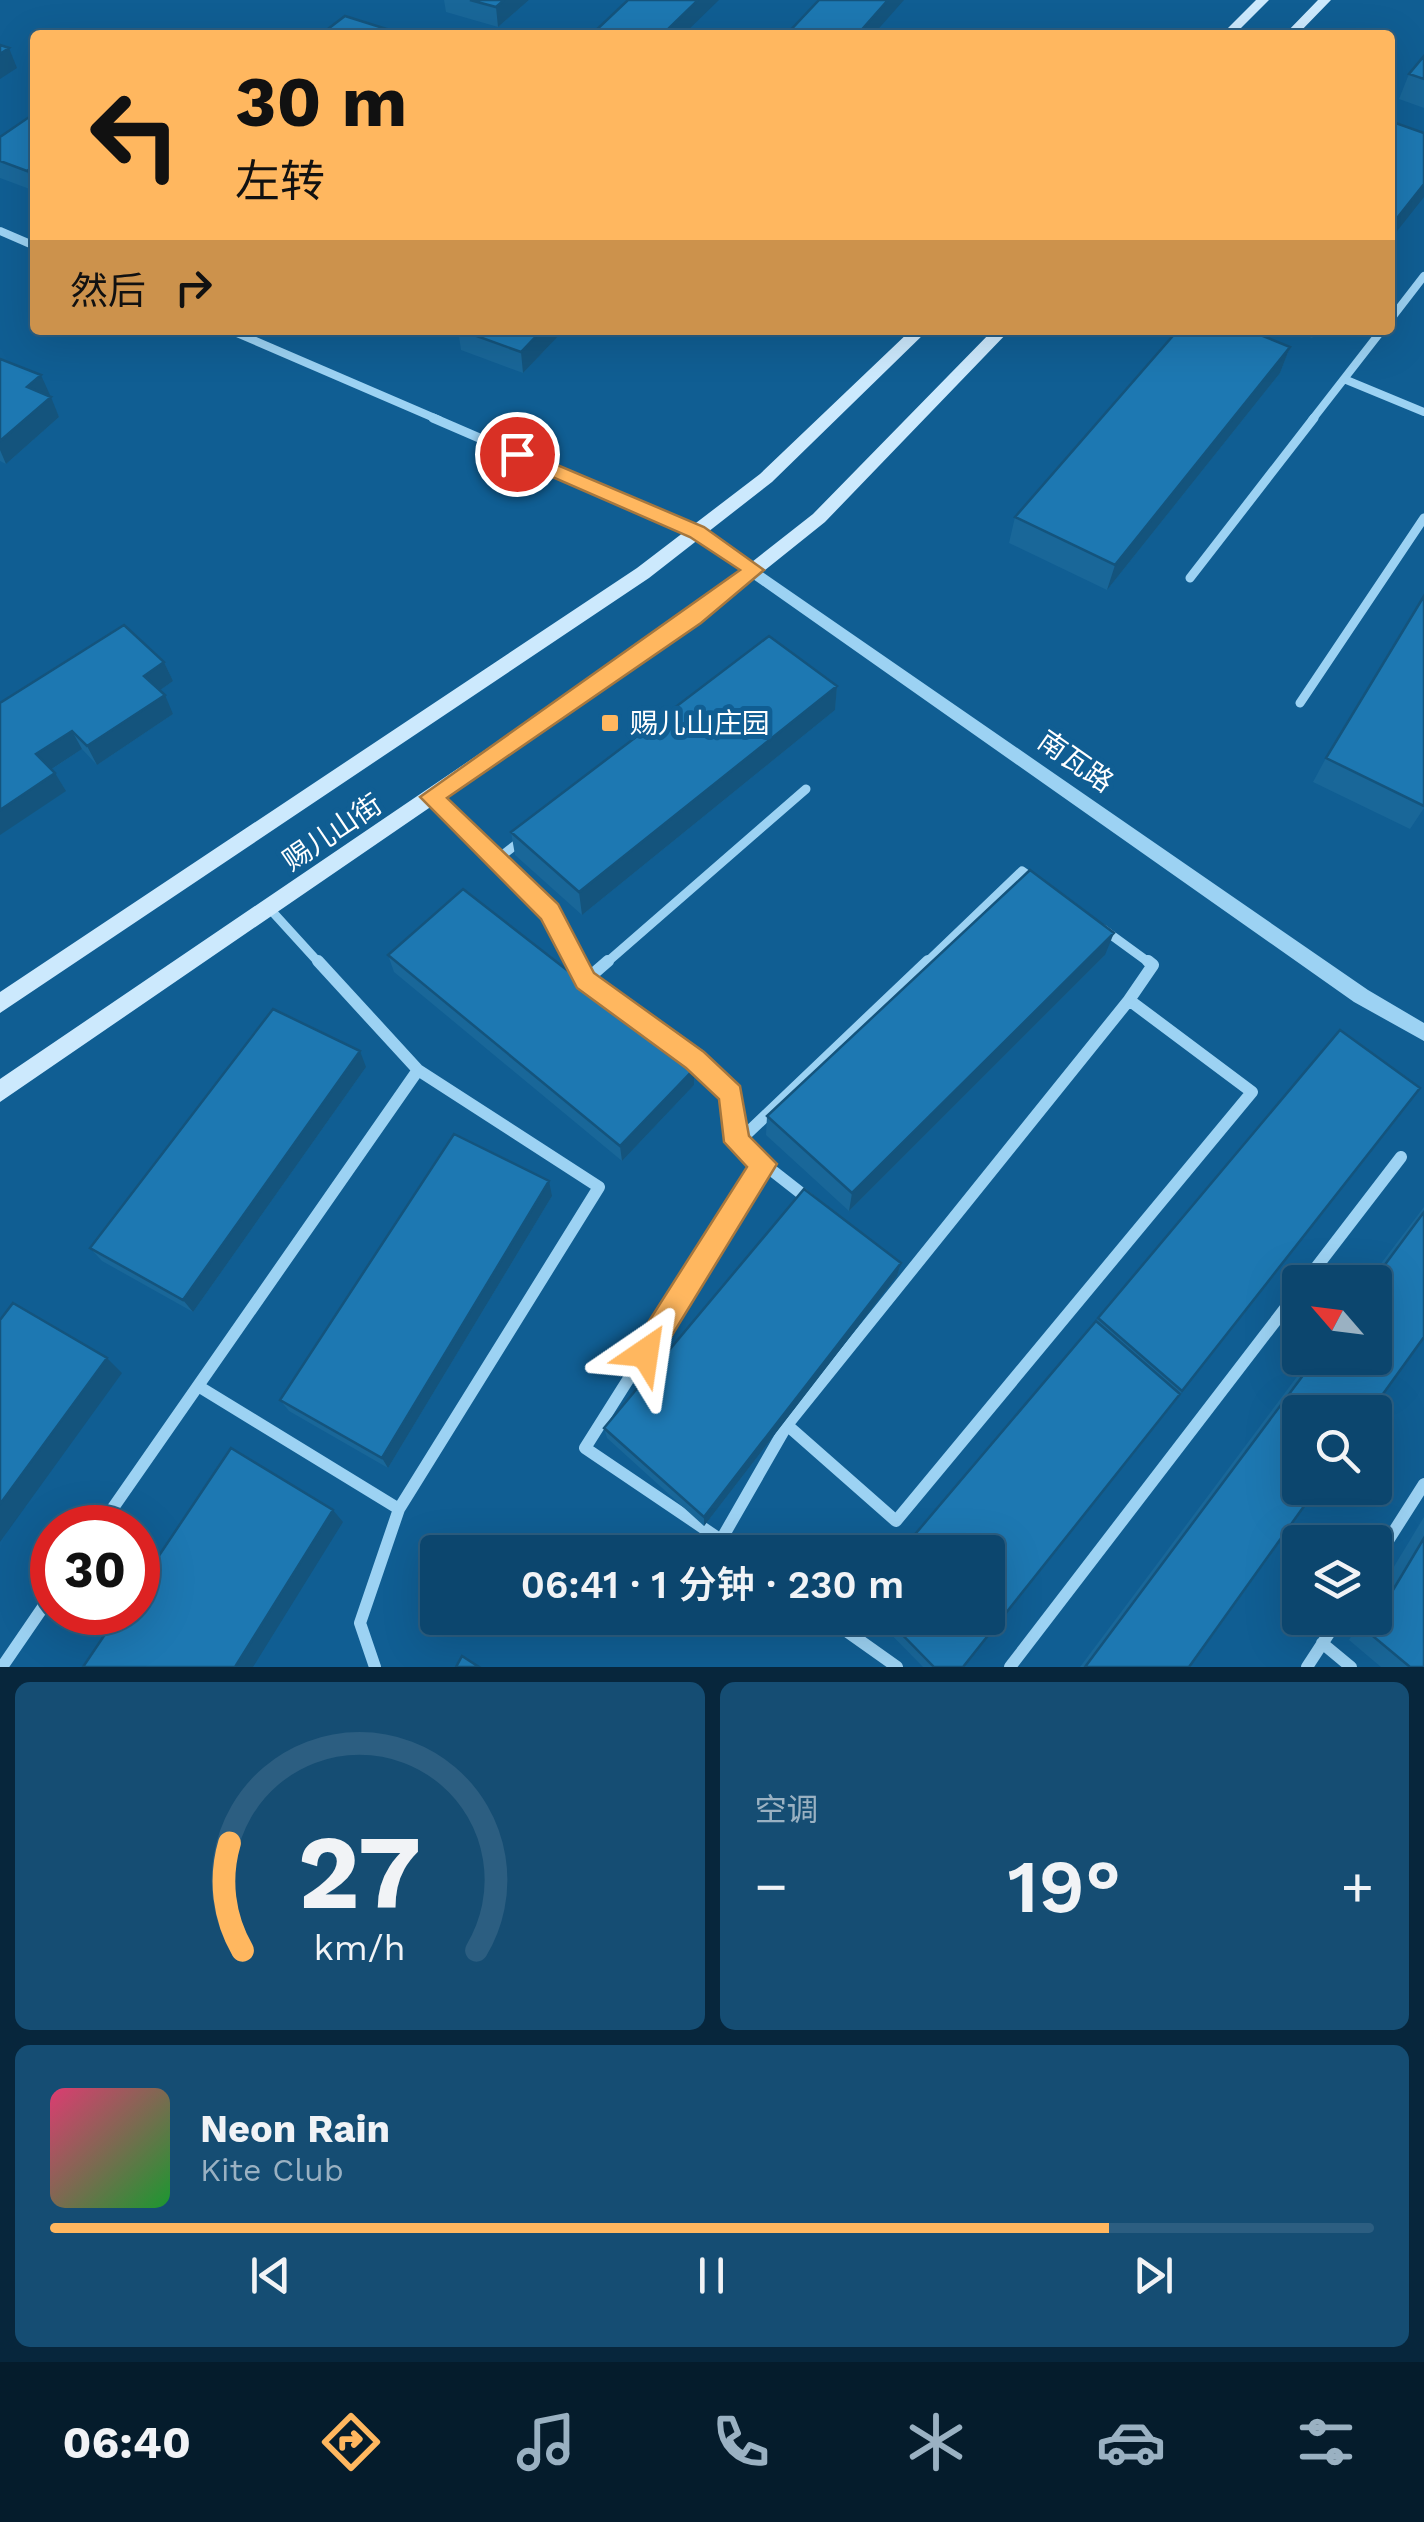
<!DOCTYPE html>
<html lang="zh">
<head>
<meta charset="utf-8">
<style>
  :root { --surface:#0c466e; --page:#154d73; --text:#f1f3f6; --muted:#9ab1c2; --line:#2c5e81; --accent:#ffb75f }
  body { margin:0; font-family:"Work Sans","Noto Sans SC",sans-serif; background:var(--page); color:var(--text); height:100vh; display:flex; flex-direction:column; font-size:38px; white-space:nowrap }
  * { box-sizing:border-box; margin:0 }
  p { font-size:32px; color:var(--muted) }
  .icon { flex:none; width:55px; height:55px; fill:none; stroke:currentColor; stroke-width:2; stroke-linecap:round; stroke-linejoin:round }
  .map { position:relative; height:1667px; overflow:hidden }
  .details { display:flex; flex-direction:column; gap:15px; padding:15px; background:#07263c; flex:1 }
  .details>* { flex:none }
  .top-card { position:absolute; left:30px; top:30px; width:1365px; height:305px; border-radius:10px; box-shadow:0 10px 40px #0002,0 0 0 2px var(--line); background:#ffb75f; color:#111; overflow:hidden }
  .needle { width:65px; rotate:298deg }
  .buttons { position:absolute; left:1282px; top:1265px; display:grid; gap:20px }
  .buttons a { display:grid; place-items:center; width:110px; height:110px; border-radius:10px; background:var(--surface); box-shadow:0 10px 40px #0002,0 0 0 2px var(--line); font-size:50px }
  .speed { position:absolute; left:30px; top:1505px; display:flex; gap:20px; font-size:50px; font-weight:700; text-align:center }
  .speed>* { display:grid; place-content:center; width:130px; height:130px; border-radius:50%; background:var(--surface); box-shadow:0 10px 40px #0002,0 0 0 2px var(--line); line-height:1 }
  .speed .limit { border:15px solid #d22; background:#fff; color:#111 }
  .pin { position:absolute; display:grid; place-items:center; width:85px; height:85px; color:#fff; margin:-42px; border:5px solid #fff; border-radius:50%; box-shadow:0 2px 10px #0007 }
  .me { position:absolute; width:110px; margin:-55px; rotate:32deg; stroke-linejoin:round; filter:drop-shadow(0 0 8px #0008) }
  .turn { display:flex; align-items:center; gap:35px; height:210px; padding:0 40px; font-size:45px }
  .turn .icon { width:130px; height:130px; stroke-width:2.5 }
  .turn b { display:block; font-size:70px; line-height:85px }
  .then { display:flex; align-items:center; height:95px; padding:0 40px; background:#0003; gap:20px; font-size:38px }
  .big { font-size:75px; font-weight:600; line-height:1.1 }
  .details .tile { flex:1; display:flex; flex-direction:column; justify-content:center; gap:15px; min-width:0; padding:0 35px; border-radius:15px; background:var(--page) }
  .details .dial { align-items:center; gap:0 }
  .dial svg { height:260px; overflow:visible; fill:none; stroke:var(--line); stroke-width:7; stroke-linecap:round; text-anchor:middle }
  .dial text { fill:var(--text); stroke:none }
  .song { display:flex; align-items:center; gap:30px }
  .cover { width:120px; height:120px; border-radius:15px; background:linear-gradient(135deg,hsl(340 70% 55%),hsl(130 70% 35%)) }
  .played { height:10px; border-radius:5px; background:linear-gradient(90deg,var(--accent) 80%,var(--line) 80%) }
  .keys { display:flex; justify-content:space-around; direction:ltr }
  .heat { display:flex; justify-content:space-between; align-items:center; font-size:55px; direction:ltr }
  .details .tiles { flex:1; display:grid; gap:15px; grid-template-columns:1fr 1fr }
  .tile:last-child { grid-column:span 2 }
  .trip { position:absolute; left:420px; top:1535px; width:585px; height:100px; border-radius:10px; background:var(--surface); box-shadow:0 10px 40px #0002,0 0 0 2px var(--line); font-weight:600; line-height:100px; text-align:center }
  .menu { display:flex; height:160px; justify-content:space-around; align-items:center; background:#051c2c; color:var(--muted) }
  .menu .icon { width:70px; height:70px }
  .menu .selected { color:var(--accent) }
  .menu b { font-size:45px; color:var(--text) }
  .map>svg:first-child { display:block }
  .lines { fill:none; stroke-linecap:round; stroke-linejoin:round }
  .minor-far2 { stroke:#9cd2f3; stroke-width:8 }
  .minor-far1 { stroke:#9cd2f3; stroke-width:9 }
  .minor { stroke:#9cd2f3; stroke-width:12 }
  .tertiary { fill:#9cd2f3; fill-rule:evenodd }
  .secondary { fill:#cce9fd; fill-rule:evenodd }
  .wall { fill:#196799 }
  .shaded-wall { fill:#14547d }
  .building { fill:#1d78b2; stroke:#14547d; stroke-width:2.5 }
  .route { fill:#ffb75f; stroke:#a6773e; stroke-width:2.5 }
  .poi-dot { fill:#ffb75f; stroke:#105e93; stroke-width:4 }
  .labels { text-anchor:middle; stroke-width:10; stroke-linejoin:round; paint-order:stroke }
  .poi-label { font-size:28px; fill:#fff; stroke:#105e93; text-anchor:start }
  .street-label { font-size:28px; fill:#fff; stroke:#105e93 }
</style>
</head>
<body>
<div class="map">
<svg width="1424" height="1667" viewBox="0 0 1424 1667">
  <rect width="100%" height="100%" fill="#105e93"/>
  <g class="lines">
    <path class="minor-far2" d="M0 231 35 246
      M1390 320 1424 276
      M230 330 439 420
      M1344 379 1424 412
      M1312 420 1382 330"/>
    <path class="minor-far1" d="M433 418 697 532
      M1190 578 1314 418
      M1300 703 1424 518
      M431 797 549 912 576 964
      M496 860 522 840
      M269 908 320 964
      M1103 929 1151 964
      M605 964 806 789
      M925 964 1022 871 1036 881"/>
    <path class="minor" d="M575 961 585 981 695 1060 731 1094 737 1143 811 1201
      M585 981 608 961
      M1129 1000 1153 965 1148 961
      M1129 1000 1252 1092 896 1521 787 1425Z
      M737 1143 928 961
      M1305 1282 1401 1157
      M198 1386 399 1509 599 1187 418 1070
      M99 1528 418 1070 318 961
      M721 1540 585 1448 764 1164
      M739 1552 721 1540 787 1425
      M1375 1561 1424 1484
      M828 1618 897 1667
      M1322 1643 1351 1667
      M2 1667 52 1594
      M375 1667 360 1623 399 1509
      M1010 1667 1300 1289
      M1307 1667 1339 1618"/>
    <path class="tertiary" d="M697 527 1368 990 1424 1023V1041L1354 1002 692 536 689 532Z"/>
    <path class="secondary" d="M1256 0H1269L1234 35H1221Z
      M1318 0H1331L1297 35H1284Z
      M911 330H928L772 482 649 578 0 1013V992L637 568 760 474Z
      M993 330H1010L825 522 699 623 0 1102V1079L687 613 813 514Z"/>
  </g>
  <path class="wall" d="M444 0H529L498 27 446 12Z
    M1424 56V108L1399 99 1409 74Z
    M35 113V191L0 178V137Z
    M458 330H564L523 373 461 350Z
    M1292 330H1318L1312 338Z
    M1290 347 1280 373 1107 590 1009 543 1015 517Z
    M0 359 41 375 49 396 59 417 6 464 0 461Z
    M1424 596V808L1410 829 1313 782 1326 758Z
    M164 662 173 681 160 690 173 714 97 765 82 749 52 769 66 791 0 703Z
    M837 686 835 710 582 915 515 855 511 832Z
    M388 955 694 1069V1085L622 1161 394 972Z
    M1105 955 849 1211 766 1135 767 1116Z
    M366 1067 193 1312 102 1261 90 1248Z
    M1420 1088 1180 1394 963 1667H923L875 1618H988L1098 1318Z
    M552 1196 388 1468 289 1411 280 1400Z
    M1424 1207V1337L1189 1667H1080L1311 1358H1375V1282H1367Z
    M901 1263 897 1276 704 1526 607 1438 604 1428Z
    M1424 1517V1667H1381L1349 1640 1363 1618H1375V1598Z"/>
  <path class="shaded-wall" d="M504 0H529L498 27 496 7Z
    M698 0H719L683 35H662Z
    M888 0H904L873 35H857Z
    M9 48 17 68 0 79V54Z
    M35 165V191L27 171Z
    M1424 184V197L1390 240V227Z
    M542 330H564L523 373 521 352Z
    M1290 347 1280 373 1107 590 1115 565Z
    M41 375 50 395 36 407 27 387Z
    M51 397 59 417 6 464 0 450V441Z
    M164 662 173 681 153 695 144 676Z
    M837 686 835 710 582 915 579 892Z
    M165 695 173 714 97 765 87 746Z
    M72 731 82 749 47 772 36 754Z
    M55 773 66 791 0 835V810Z
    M1114 933 1105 955 849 1211 852 1193Z
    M360 1051 366 1067 193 1312 183 1300Z
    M694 1069V1085L622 1161 620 1146Z
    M549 1181 552 1196 388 1468 382 1458Z
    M901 1263 897 1276 704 1526V1517Z
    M107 1358 122 1373 0 1542V1504Z
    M333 1510 343 1522 253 1667H235Z"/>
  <path class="building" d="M470 0H504L496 7Z
    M628 0H698L662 35 592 34Z
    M819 0H888L857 35H786Z
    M345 16 399 33 396 35H320Z
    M0 45 9 48 0 54Z
    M1424 56V79L1409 74Z
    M35 113V165L27 171 0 161V137Z
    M1390 121 1424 133V184L1390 227Z
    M460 330H542L521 352Z
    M1178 330H1248L1290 347 1115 565 1015 517Z
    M0 359 41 375 27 387 51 397 0 441Z
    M1424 596V806L1326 758Z
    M124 625 164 662 144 676 165 695 87 746 72 731 36 754 55 773 0 810V703Z
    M769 636 837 686 579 892 511 832Z
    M1030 870 1114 933 852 1193 767 1116Z
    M463 889 694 1069 620 1146 388 955Z
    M273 1009 360 1051 183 1300 90 1248Z
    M1340 1030 1420 1088 1182 1391 1098 1318Z
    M454 1134 549 1181 382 1458 280 1400Z
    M804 1189 901 1263 704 1517 604 1428Z
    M1424 1212V1337L1370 1412H1300V1488H1317L1189 1667H1085L1316 1358H1375V1282H1372Z
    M13 1303 107 1358 0 1504V1320Z
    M1096 1321 1180 1394 963 1667H934L886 1618H988V1552H900Z
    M231 1448 333 1510 235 1667H83L120 1612H138V1587Z
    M1424 1538V1667H1410L1368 1632Z
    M462 1656 479 1667H456Z"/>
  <path class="route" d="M517 448 704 527 764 570 701 623 447 798 558 904 594 973 704 1052 740 1086 749 1136 777 1164 655 1363 645 1367 635 1363 631 1353 635 1343 747 1167 724 1142 719 1099 686 1068 577 988 541 919 420 797 740 570 690 537 511 459 508 454Z"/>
  <rect class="poi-dot" x="600" y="713" width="20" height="20" rx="5"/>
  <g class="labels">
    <g class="poi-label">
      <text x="630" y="733">赐儿山庄园</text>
    </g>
    <g class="street-label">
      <text transform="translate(1076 761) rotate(35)" y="10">南瓦路</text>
      <text transform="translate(332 832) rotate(-34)" y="10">赐儿山街</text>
    </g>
  </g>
</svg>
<div class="buttons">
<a><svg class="needle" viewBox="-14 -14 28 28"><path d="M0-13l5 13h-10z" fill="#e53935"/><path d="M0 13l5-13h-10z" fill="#9ab1c2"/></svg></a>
<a><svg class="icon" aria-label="search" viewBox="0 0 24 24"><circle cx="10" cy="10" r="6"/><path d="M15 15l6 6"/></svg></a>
<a><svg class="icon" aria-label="layers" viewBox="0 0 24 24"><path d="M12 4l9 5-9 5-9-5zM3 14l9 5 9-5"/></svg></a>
</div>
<div class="speed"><div class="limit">30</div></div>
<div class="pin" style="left:517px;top:454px;background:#d93025"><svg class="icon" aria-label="arrive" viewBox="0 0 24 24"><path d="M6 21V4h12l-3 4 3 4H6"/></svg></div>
<svg class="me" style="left:645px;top:1353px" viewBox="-20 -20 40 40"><path d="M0-17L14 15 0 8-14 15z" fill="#ffb75f" stroke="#fff" stroke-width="4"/></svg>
<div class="trip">06:41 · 1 分钟 · 230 m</div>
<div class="top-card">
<div class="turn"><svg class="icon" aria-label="left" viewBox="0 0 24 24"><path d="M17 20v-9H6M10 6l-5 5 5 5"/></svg><div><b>30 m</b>左转</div></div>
<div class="then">然后<svg class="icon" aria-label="right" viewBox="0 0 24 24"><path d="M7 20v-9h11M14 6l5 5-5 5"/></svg></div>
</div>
</div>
<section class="details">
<div class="tiles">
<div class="tile dial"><svg viewBox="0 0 100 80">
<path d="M14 69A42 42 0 1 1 86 69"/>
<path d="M14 69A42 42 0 0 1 10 36" stroke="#ffb75f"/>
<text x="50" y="56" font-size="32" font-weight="700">27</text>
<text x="50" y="72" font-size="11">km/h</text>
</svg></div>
<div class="tile"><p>空调</p>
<div class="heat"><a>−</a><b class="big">19°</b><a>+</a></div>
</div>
<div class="tile">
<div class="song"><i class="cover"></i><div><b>Neon Rain</b><p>Kite Club</p></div></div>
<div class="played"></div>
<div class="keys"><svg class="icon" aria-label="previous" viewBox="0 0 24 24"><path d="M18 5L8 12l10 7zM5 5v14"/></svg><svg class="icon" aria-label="pause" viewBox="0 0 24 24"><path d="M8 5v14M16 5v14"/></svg><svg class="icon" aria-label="next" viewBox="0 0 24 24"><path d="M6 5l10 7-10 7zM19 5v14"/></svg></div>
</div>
</div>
</section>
<nav class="menu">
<b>06:40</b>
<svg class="icon selected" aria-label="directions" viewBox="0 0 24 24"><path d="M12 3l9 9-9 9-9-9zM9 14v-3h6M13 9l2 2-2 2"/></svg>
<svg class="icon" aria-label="music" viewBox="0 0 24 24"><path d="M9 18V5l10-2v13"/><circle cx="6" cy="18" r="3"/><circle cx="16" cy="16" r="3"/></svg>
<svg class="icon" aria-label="phone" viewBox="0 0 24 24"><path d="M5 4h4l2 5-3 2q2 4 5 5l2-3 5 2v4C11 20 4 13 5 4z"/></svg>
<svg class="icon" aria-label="climate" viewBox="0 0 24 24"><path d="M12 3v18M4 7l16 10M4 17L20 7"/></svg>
<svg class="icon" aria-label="car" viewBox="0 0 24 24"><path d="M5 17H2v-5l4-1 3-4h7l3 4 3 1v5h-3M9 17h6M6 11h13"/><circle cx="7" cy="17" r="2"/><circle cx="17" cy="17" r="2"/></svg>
<svg class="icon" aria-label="filters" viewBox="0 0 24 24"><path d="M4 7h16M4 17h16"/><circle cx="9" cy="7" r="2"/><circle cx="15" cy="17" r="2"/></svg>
</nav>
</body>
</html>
